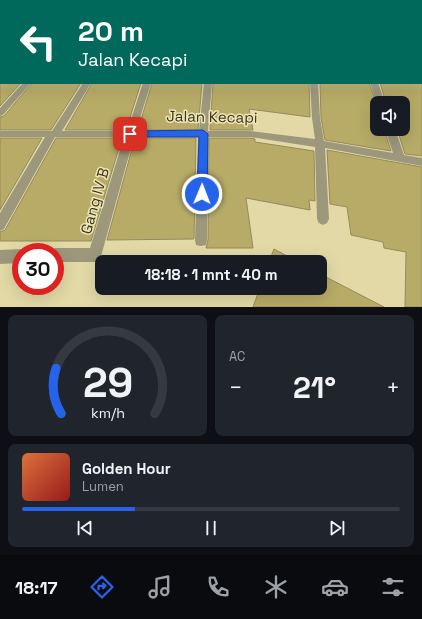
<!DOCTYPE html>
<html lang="id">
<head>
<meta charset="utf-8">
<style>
  :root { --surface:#171b24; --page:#20242c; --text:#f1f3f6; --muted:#9ea1a6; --line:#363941; --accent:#2563eb }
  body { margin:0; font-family:"Space Grotesk",sans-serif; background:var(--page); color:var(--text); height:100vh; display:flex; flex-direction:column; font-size:15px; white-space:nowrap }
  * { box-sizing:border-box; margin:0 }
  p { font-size:13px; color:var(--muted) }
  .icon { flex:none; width:22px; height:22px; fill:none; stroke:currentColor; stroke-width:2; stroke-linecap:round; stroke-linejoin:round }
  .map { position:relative; height:307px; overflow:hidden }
  .side { display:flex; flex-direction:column; gap:8px; padding:8px; background:#0d0f14; flex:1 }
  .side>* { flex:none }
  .banner { position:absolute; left:0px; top:0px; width:422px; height:84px; box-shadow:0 4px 16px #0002; background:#00695c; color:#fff; overflow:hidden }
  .tools { position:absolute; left:370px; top:96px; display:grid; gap:8px }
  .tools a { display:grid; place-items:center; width:40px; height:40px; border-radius:8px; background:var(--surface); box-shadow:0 4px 16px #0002; font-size:20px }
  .speed { position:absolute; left:12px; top:243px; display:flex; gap:8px; font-size:20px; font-weight:700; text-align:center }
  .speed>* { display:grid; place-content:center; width:52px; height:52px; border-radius:50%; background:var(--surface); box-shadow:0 4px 16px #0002; line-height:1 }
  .speed .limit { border:6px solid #d22; background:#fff; color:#111 }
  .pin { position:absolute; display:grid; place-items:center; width:34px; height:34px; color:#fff; margin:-17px; border-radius:8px; box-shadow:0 2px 6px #0006 }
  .me { position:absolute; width:44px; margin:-22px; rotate:1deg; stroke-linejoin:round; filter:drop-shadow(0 0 3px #0008) }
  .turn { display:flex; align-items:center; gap:14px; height:84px; padding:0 12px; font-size:18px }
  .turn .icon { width:52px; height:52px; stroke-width:2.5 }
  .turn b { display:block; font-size:28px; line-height:34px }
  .big { font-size:30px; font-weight:700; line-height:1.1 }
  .side .widget { flex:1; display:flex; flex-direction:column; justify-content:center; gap:6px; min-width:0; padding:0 14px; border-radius:8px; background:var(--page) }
  .side .dial { align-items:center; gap:0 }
  .dial svg { height:104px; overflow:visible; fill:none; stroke:var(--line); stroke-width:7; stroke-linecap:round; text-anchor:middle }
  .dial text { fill:var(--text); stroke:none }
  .song { display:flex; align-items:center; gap:12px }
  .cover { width:48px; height:48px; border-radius:6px; background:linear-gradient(135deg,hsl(20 70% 55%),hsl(0 70% 35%)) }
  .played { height:4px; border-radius:2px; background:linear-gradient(90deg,var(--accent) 30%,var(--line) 30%) }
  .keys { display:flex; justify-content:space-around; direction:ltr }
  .heat { display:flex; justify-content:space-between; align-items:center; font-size:22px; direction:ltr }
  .side .tiles { flex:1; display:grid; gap:8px; grid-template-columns:1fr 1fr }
  .widget:last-child { grid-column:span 2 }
  .trip { position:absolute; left:95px; top:255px; width:232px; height:40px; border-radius:8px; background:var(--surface); box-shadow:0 4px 16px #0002; font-weight:700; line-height:40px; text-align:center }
  .dock { display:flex; height:64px; justify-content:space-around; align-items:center; background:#090b0e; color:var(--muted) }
  .dock .icon { width:28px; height:28px }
  .dock .on { color:var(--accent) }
  .dock b { font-size:18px; color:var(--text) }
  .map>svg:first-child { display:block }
  .building { fill:#b7ab67; stroke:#948b5b }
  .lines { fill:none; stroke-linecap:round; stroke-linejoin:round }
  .minor { fill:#9d987c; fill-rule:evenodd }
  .route { fill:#2563eb; stroke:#184099 }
  .labels { text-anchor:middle; stroke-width:3; stroke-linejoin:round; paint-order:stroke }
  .street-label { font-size:15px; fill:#37331f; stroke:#efe6b3 }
</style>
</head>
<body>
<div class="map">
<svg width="422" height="307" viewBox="0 0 422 307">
  <rect width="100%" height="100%" fill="#e2d9a6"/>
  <path class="building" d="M0 83H21L0 106Z
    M32 83H81L51 130H0V117L4 116Z
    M92 83H141L126 130H65Z
    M152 83H202L198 130H138Z
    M213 83H309L310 117 249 109 253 130H210Z
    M320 83H369L377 104V129H384L391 151 325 140 321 118Z
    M380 83H422V156L405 154 397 129H403V103H386Z
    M0 138H42L0 210Z
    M56 138H122L91 241H0V232L5 230Z
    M135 138H196L194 239 107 240Z
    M209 138H250L255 139V142L314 151 315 201 309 200 310 210 246 198 253 248H206L208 240Z
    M327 150 422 167V307H405L406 252 384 248 383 242 351 235 347 207 330 204Z
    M274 249 298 262H269Z
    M320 274 384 307H253L260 288H320Z"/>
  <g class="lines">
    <path class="minor" d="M421 67H422V72H421Z
      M23 83H31L3 115 0 116V108Z
      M83 83H91L62 131H127L143 83H151L136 131H199L204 83H212L208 131H250L315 139 312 118 310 83H318L320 118 324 141 393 153 385 129H395L404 155 422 158V166L325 148 329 219 327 223 323 225 319 223 317 219 315 147 250 137H208L207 240 206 245 201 246 196 245 195 240 198 137H134L100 260 95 262H55V252H50L55 248H90L124 137H55L4 229 0 231V213L45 137H0V131H52Z
      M370 83H378L385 103H377Z
      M21 249 26 252H21V263L0 264V250Z"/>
  </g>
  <linearGradient id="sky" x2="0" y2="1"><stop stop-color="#7b9fd6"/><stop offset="0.53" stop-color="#f2eed7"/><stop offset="1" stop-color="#f2eed7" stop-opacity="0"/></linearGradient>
  <rect width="422" height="91" fill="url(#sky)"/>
  <path class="route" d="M203 130 208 134 207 194 206 197 202 199 198 197 197 194 199 137H130L126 134 130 131Z"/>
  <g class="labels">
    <g class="street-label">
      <text transform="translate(212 117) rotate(1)" y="5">Jalan Kecapi</text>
      <text transform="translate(95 201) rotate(-74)" y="5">Gang IV B</text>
    </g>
  </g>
</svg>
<div class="tools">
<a><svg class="icon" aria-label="sound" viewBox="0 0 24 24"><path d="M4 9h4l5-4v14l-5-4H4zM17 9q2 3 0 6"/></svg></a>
</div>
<div class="speed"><div class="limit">30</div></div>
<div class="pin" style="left:130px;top:134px;background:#d93025"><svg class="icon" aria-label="arrive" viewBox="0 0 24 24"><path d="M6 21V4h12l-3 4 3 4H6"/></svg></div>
<svg class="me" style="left:202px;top:194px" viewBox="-20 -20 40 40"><circle r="17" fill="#2563eb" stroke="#fff" stroke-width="3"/><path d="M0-11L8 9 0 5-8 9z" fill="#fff"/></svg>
<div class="trip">18:18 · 1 mnt · 40 m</div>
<div class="banner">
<div class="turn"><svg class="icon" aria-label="left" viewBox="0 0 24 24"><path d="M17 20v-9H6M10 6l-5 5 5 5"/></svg><div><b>20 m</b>Jalan Kecapi</div></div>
</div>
</div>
<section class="side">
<div class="tiles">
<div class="widget dial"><svg viewBox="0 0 100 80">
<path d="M14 69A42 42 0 1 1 86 69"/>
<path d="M14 69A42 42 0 0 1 10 34" stroke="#2563eb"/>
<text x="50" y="56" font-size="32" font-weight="700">29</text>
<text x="50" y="72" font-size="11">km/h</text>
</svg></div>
<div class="widget"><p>AC</p>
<div class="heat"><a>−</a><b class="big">21°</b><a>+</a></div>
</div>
<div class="widget">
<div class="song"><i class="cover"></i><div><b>Golden Hour</b><p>Lumen</p></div></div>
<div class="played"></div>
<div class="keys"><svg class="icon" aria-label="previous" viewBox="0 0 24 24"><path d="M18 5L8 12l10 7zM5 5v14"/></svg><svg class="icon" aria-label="pause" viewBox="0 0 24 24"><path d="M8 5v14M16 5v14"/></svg><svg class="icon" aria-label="next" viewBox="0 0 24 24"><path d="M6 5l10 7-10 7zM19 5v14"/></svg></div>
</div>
</div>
</section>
<nav class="dock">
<b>18:17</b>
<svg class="icon on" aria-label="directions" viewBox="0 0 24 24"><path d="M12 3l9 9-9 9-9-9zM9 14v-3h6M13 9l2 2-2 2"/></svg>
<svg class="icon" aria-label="music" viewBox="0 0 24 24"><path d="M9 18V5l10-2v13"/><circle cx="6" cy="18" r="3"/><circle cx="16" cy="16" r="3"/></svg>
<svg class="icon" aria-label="phone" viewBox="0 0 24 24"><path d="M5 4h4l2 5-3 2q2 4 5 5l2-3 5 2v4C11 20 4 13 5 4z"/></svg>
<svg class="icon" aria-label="climate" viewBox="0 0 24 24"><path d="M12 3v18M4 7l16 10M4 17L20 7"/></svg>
<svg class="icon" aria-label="car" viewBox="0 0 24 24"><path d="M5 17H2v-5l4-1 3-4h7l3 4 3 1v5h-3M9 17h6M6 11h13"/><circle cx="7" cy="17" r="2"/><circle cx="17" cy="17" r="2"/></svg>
<svg class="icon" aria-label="filters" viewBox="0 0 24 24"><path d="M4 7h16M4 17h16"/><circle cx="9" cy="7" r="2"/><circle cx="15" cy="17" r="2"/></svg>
</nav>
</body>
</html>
